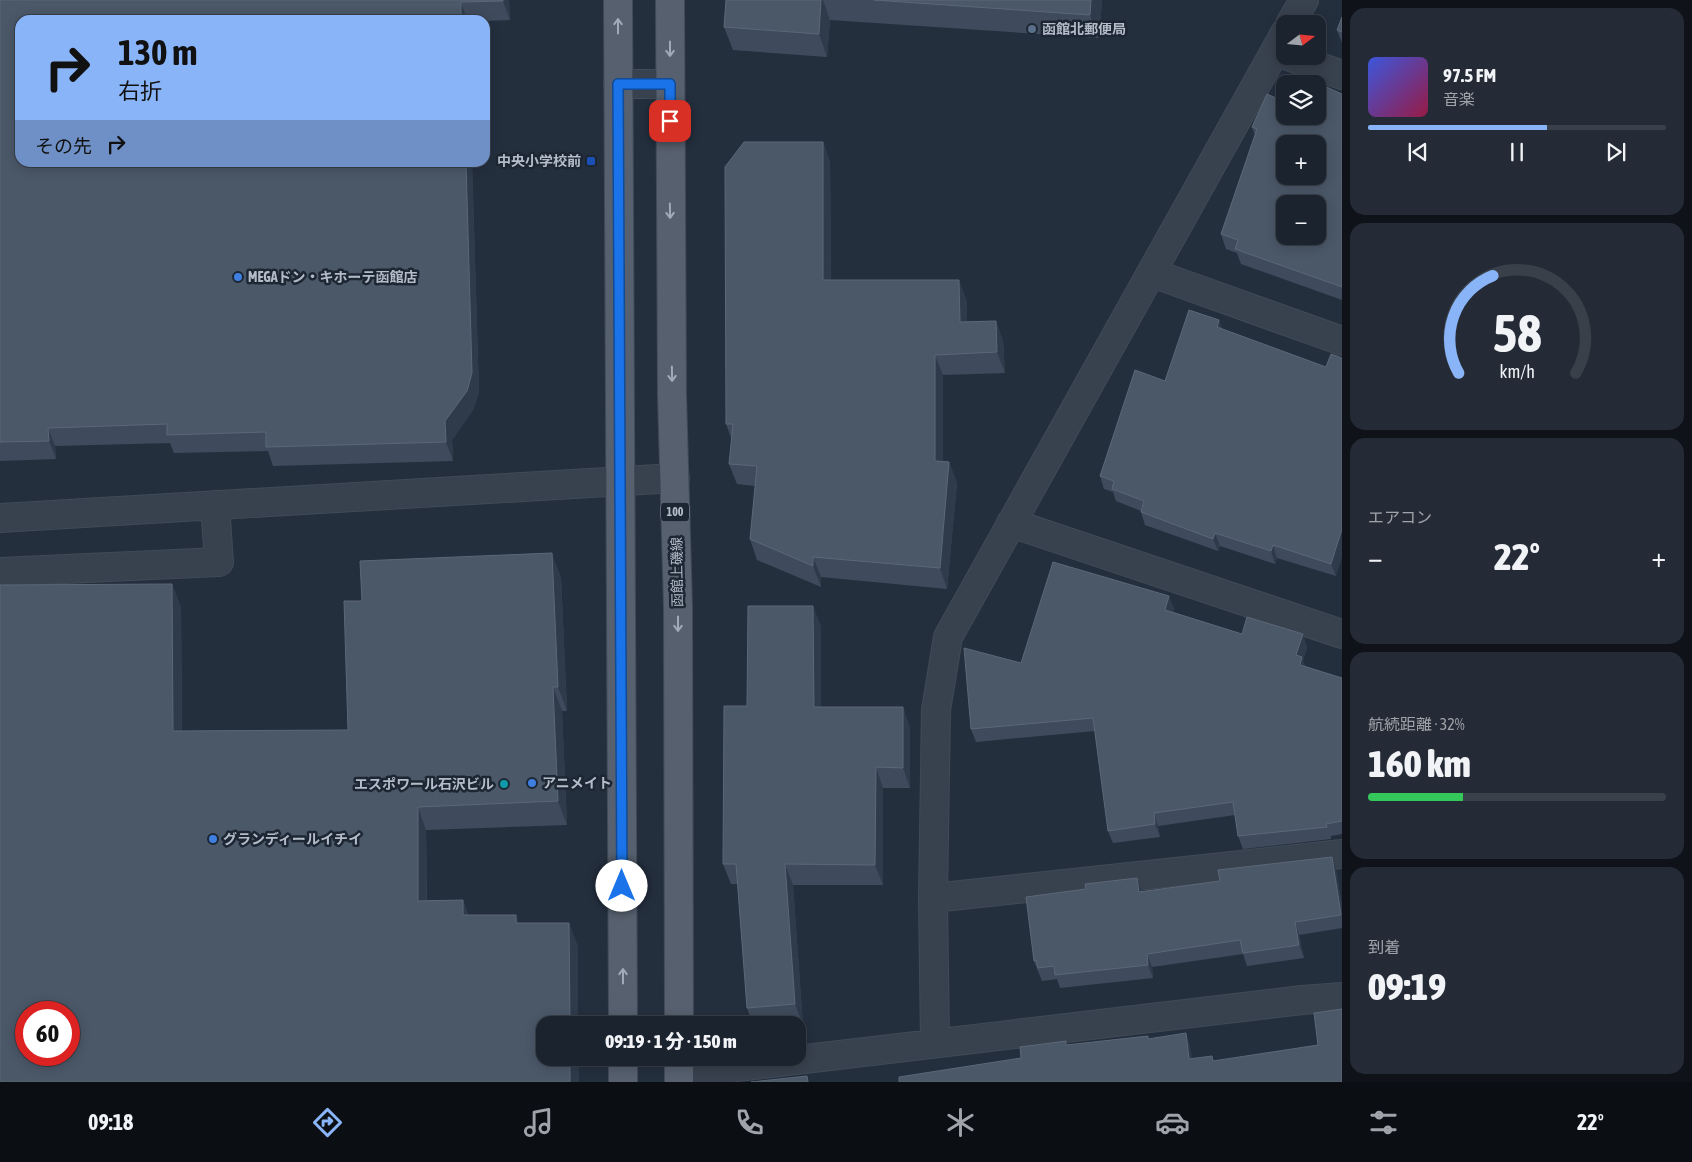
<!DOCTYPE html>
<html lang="ja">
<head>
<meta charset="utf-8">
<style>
  :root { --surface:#1b232e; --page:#242b36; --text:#f1f3f6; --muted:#a0a4aa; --line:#39404a; --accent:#8ab4f8 }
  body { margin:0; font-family:"Asap Condensed","Noto Sans JP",sans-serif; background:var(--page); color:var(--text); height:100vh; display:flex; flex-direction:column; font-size:19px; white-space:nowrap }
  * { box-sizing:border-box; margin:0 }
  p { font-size:16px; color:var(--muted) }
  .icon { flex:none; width:28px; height:28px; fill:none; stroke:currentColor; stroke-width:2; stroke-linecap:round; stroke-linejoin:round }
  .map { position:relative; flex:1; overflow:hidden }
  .drawer { display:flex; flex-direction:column; gap:8px; padding:8px; background:#0f1319; width:350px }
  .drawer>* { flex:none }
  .guide { position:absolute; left:15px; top:15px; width:475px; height:152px; border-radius:15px; box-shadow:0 2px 12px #0003,0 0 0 1px var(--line); background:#8ab4f8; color:#111; overflow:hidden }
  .needle { width:32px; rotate:74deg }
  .controls { position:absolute; left:1276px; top:15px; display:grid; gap:10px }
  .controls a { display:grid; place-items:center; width:50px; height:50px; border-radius:10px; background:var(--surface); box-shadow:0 2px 12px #0003,0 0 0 1px var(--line); font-size:25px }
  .speed { position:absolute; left:15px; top:1001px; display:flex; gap:10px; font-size:25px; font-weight:700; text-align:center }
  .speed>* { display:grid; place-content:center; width:65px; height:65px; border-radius:50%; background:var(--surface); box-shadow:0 2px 12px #0003,0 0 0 1px var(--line); line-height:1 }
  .speed .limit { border:8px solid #d22; background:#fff; color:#111 }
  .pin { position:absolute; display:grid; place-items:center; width:42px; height:42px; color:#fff; margin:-21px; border-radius:10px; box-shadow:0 2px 8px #0006 }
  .me { position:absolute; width:55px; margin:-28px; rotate:0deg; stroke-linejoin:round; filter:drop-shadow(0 0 4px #0008) }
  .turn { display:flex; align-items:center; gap:18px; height:105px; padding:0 20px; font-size:22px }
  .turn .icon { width:65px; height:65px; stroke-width:2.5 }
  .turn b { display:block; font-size:35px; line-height:42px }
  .then { display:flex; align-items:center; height:48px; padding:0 20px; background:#0003; gap:10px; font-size:19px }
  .big { font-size:38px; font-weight:800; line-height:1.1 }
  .drawer .card { flex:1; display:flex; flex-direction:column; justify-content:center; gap:8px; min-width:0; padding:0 18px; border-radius:15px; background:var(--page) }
  .drawer .dial { align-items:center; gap:0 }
  .dial svg { height:130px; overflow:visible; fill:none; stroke:var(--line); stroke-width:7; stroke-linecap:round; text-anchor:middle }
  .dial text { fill:var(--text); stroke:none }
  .song { display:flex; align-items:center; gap:15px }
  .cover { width:60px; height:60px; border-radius:8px; background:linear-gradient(135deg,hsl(230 70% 55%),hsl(340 70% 35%)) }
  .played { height:5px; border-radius:2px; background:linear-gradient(90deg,var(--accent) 60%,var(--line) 60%) }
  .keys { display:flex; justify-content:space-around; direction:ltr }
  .heat { display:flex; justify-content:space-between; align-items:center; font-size:28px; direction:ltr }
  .charge { height:8px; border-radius:4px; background:linear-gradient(90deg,#34c759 32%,var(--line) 0) }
  .trip { position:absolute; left:536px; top:1016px; width:270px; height:50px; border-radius:15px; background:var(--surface); box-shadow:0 2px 12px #0003,0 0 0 1px var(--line); font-weight:800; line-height:50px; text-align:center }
  .tab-bar { display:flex; height:80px; justify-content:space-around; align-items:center; background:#0b0e12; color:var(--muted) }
  .tab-bar .icon { width:35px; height:35px }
  .tab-bar .selected { color:var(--accent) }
  .tab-bar b { font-size:22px; color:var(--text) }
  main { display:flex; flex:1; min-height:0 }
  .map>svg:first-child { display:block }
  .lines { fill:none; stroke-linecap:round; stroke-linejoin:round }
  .minor-casing { stroke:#414a57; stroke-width:30 }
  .major-casing { stroke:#414a57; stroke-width:30 }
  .minor { stroke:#38414e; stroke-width:28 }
  .major { stroke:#56606e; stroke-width:28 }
  .wall { fill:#3f4b5c }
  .shaded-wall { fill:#2f3b4b }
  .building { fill:#4b5868; stroke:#5c6777; fill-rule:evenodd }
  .oneway { stroke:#a1aab7 }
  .route-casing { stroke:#114b97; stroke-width:12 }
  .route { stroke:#1a73e8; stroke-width:9 }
  .service-dot { fill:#5c6f8a; stroke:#1d2633; stroke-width:2 }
  .transit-dot { fill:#1a4fb4; stroke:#1d2633; stroke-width:2 }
  .shop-dot { fill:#3f7fe0; stroke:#1d2633; stroke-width:2 }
  .culture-dot { fill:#0f9aa8; stroke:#1d2633; stroke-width:2 }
  .labels { text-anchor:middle; stroke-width:5; stroke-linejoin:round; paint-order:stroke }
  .shield { fill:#1d2633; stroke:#878f9c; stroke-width:1 }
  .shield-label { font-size:12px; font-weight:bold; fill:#b4bcc9 }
  .poi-label { font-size:14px; font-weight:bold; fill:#b4bcc9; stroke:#1d2633; text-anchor:start }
  .street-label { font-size:14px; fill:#b4bcc9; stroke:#1d2633 }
</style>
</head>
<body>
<main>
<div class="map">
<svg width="1342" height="1082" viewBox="0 0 1342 1082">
  <rect width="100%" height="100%" fill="#242f3e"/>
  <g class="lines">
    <defs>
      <path id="minor" d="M1290 24 1304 0
        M1288 56 1342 75
        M618 84H670
        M1152 273 1342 341
        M0 518 675 478
        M1011 523 1342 634
        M0 572 219 562 215 505
        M933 898 1342 854
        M935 1043 933 898 936 710 948 637 1285 33
        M679 1074 1302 1000 1342 997"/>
      <path id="major" d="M618 0 623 1025
        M670 0 672 395 678 607 679 1025
        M623 1058V1082
        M679 1058V1082"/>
    </defs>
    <use href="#minor" class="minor-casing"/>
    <use href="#major" class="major-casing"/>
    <use href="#minor" class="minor"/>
    <use href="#major" class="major"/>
  </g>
  <path class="wall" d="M0 0H509L510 20 485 21 20 20V162H472L479 392 473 410 452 440 453 461 273 466 268 451 174 453 170 443 55 446 56 459 0 461Z
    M726 0H1102L1099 38 830 20 827 57 733 50 724 27Z
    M1342 17V43L1337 30Z
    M1342 94V300L1241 264 1237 253 1226 249 1221 234 1255 135 1252 127 1285 116Z
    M823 142 830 162 831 280 967 301V322L996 321 1003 341 1005 373 943 375V461L949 462 957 483 947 589 821 577V587L757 560 750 539 755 486 737 484 729 464 732 440 726 424Z
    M1219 320 1222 329 1326 367 1336 576 1277 558 1275 564 1220 546 1218 551 1145 525 1141 512V511L1116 501 1113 492 1104 489 1100 476 1165 381Z
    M561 577 567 711H562L567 825 426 830 427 900H463L468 915 519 923 578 946V1025H545L579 1058V1082H0L172 584 181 608 182 731 348 730 362 601Z
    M1174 608 1173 612 1242 634 1307 647 1303 661 1305 666 1342 678V834L1331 836V839L1243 849 1238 836 1235 815 1158 826 1160 837 1113 843 1108 831 1095 731 976 742 971 729 1021 663Z
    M821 626V707H903L910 728V788H883V885H793L803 1025H753L747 1008 738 884H731L723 864 747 706Z
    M1336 870 1342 906V928L1299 935 1304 958 1247 966 1243 954 1152 967 1153 978 1060 988 1057 979 1042 981 1034 961 1142 892Z"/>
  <path class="shaded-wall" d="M503 0H509L510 20 503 1Z
    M821 0H823L830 20 827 57 819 34Z
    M1091 0H1102L1099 38 1090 15Z
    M461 2 467 20H461Z
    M823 142 830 162 831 301 823 280Z
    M466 162H472L479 392 473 410 452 440 453 461 446 442 445 421Z
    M959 280 967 301V343L960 322Z
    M1219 320 1224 333 1217 327Z
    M996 321 1003 341 1005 373 997 352Z
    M935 355 943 375V481L935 461Z
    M48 428 55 446 56 459 49 441Z
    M949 462 957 483 947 589 940 568Z
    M1342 529V557L1336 576 1331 564Z
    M1215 533 1220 546 1218 551 1213 539Z
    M1273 545 1277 558 1275 564 1271 551Z
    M552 553 561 577 567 711 558 687Z
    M813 557 821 577V587L813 566Z
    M172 584 181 608 182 755 173 731Z
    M1169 596 1174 608 1170 623 1165 610Z
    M813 606 821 626V727L814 707Z
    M1303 634 1307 647 1303 661 1306 670 1304 677 1296 655Z
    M553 687 562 711 567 825 558 801Z
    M903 707 910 728V788L903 768Z
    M876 767 883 788V885L875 865Z
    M418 807 426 830 427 924 418 901Z
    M1154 813 1158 826 1160 837 1155 824Z
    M1332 857 1336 870 1342 906V918Z
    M785 864 793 885 803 1025 795 1004Z
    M1137 878 1142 891 1143 905 1139 892Z
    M463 900 471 924 463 915Z
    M516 915 525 939 516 923Z
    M1295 922 1299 935 1304 958 1299 945Z
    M569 923 578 946V1025H570Z
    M1147 954 1152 967 1153 978 1148 965Z
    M1186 1033 1190 1046 1194 1072 1189 1059Z
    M570 1058H579V1082H570Z"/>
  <path class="building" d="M0 0H503V1L461 2V20H20V162H466L472 373 467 391 445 421 446 442 266 447V432L167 435V424L48 428 49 441 0 442Z
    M726 0H821L819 34 724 27Z
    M874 0H1091L1090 15Z
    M1342 17V32L1337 30Z
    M1313 81 1342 94V287L1235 249 1238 240 1221 234 1257 129 1252 127 1267 94 1285 102V116H1318V84H1312ZM1285 144H1318V176H1285ZM1285 204H1318V236H1285Z
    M744 142H823V280H959L960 322 996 321 997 352 935 355V461L949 462 940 568 813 557V566L750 539 757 466 729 464 733 424H726L725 167Z
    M1189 310 1219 320 1217 327 1326 367 1331 354 1342 358V529L1331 564 1273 545 1271 551 1215 533 1213 539 1141 512 1144 501 1112 489 1114 481 1100 476 1135 370 1165 381Z
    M552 553 558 687H553L558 801 418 807V901L463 900V915H516V923H569L570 1025H545V1058H570V1082H0V585L172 584 173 731 348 730 344 601H362L360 561ZM26 1012H69V1055H26Z
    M1053 562 1169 596 1165 610 1242 634 1247 617 1303 634 1296 655 1302 657 1300 665 1342 678V821L1326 824 1327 827 1238 836 1233 802 1154 813 1155 824 1108 831 1093 718 971 729 964 648 1021 663Z
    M748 606H813L814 707H903V768L876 767 875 865 785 864 795 1004 747 1008 736 864H723L724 706H747Z
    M1332 857 1341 915 1295 922 1299 945 1243 953 1240 940 1147 954 1148 965 1055 975 1054 966 1038 968 1036 960 1034 961 1026 897 1086 889 1085 884 1137 878 1139 892 1220 881 1218 870Z
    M1342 1009V1082H899V1077L1021 1058 1020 1047 1066 1041V1045L1148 1036V1039L1186 1033 1189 1059 1212 1056 1213 1061 1318 1045 1314 1013Z
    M807 1076 808 1082H751Z"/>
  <defs><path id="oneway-shaft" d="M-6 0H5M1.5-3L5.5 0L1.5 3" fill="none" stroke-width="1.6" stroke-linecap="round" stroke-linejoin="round" transform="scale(1.25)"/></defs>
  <g class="oneway">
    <use href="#oneway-shaft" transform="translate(618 26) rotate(-90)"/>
    <use href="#oneway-shaft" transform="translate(670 49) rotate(90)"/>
    <use href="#oneway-shaft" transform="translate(670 211) rotate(89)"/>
    <use href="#oneway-shaft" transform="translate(672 374) rotate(89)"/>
    <use href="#oneway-shaft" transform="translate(678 624) rotate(90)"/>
    <use href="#oneway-shaft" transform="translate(623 976) rotate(-90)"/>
  </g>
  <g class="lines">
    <defs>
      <path id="route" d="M622 886 618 84H670V121"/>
    </defs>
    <use href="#route" class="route-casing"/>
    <use href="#route" class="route"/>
  </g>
  <circle class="service-dot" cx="1032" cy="29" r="5"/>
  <rect class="transit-dot" x="586" y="156" width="10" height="10" rx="2.5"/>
  <g class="shop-dot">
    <circle cx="238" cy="277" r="5"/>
    <circle cx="532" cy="783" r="5"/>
    <circle cx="213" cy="839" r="5"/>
  </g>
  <circle class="culture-dot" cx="504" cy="784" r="5"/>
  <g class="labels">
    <rect class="shield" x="661" y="502.5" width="28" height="19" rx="4"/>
    <g class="shield-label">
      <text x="675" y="516">100</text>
    </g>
    <g class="poi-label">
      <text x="1042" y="34">函館北郵便局</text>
      <text x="581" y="166" text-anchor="end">中央小学校前</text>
      <text x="248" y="282">MEGAドン・キホーテ函館店</text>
      <text x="542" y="788">アニメイト</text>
      <text x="494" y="789" text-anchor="end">エスポワール石沢ビル</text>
      <text x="223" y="844">グランディールイチイ</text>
    </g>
    <g class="street-label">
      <text transform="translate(677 572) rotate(-91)" y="5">函館上磯線</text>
    </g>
  </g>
</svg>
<div class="controls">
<a><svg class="needle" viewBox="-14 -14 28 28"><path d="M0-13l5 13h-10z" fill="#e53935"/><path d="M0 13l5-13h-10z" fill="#a0a4aa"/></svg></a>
<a><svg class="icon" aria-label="layers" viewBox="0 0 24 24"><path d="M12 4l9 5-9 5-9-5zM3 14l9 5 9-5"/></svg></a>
<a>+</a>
<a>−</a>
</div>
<div class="speed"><div class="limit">60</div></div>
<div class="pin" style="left:670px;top:121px;background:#d93025"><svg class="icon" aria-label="arrive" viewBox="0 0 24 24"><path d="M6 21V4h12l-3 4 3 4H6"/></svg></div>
<svg class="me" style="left:622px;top:886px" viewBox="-20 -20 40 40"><circle r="19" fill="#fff"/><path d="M0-13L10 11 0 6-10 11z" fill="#1a73e8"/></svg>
<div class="trip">09:19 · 1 分 · 150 m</div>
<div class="guide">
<div class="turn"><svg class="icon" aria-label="right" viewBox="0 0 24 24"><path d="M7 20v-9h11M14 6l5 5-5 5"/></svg><div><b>130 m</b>右折</div></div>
<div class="then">その先<svg class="icon" aria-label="right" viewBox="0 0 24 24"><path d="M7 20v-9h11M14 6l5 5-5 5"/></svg></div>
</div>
</div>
<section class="drawer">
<div class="card">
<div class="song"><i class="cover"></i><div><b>97.5 FM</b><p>音楽</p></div></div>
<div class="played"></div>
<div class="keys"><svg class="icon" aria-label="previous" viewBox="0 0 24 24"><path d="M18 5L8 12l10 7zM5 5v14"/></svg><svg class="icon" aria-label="pause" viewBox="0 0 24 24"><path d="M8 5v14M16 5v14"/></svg><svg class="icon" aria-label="next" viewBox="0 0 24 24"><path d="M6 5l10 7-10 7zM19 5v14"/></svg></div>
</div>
<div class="card dial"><svg viewBox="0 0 100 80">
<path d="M14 69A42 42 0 1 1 86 69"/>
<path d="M14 69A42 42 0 0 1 35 9" stroke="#8ab4f8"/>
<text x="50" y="56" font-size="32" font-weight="700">58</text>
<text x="50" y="72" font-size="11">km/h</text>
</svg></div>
<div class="card"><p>エアコン</p>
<div class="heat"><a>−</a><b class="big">22°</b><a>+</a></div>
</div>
<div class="card"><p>航続距離 · 32%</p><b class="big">160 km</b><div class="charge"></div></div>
<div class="card"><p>到着</p><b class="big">09:19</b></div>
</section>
</main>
<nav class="tab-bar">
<b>09:18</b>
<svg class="icon selected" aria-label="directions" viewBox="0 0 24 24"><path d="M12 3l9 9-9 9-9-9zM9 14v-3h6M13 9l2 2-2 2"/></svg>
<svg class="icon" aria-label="music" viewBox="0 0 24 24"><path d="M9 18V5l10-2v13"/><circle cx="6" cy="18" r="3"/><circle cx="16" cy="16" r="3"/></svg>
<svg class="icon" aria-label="phone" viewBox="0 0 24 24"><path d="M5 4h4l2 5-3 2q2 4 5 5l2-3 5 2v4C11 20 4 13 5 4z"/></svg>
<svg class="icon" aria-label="climate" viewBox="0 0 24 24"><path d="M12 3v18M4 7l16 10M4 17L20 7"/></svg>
<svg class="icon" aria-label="car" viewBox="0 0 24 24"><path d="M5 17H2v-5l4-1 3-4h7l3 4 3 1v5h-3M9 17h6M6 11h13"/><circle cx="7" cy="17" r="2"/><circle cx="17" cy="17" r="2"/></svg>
<svg class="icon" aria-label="filters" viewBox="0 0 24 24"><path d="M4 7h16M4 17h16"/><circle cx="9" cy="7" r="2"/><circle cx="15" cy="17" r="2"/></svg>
<b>22°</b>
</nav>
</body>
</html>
